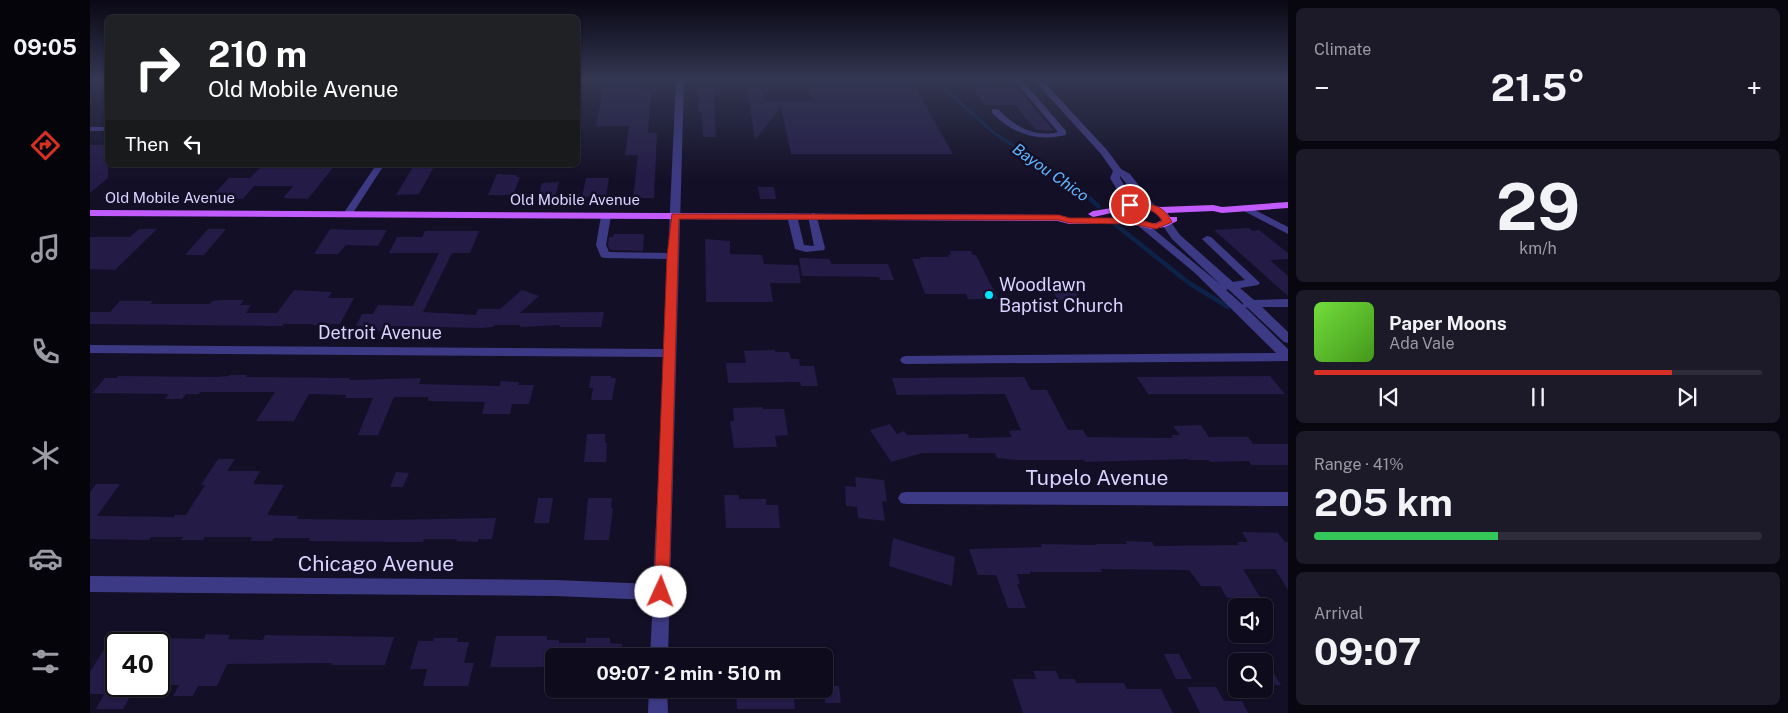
<!DOCTYPE html>
<html lang="en">
<head>
<meta charset="utf-8">
<style>
  :root { --surface:#0e0b1c; --page:#1c1929; --text:#f1f3f6; --muted:#9b9ba3; --line:#2e2b3b; --accent:#d93025 }
  body { margin:0; font-family:"Public Sans",sans-serif; background:var(--page); color:var(--text); height:100vh; display:flex; flex-direction:column; font-size:19px; white-space:nowrap }
  * { box-sizing:border-box; margin:0 }
  p { font-size:16px; color:var(--muted) }
  .icon { flex:none; width:28px; height:28px; fill:none; stroke:currentColor; stroke-width:2; stroke-linecap:round; stroke-linejoin:round }
  .map { position:relative; flex:1; overflow:hidden }
  .sheet { display:flex; flex-direction:column; gap:8px; padding:8px; background:#08060f; width:500px }
  .sheet>* { flex:none }
  .top-card { position:absolute; left:15px; top:15px; width:475px; height:152px; border-radius:8px; box-shadow:0 1px 4px #0004,0 0 0 1px var(--line); background:#202124; color:#fff; overflow:hidden }
  .controls { position:absolute; left:1138px; top:598px; display:grid; gap:10px }
  .controls a { display:grid; place-items:center; width:45px; height:45px; border-radius:8px; background:var(--surface); box-shadow:0 1px 4px #0004,0 0 0 1px var(--line); font-size:25px }
  .speed { position:absolute; left:15px; top:632px; display:flex; gap:10px; font-size:25px; font-weight:700; text-align:center }
  .speed>* { display:grid; place-content:center; width:65px; height:65px; border-radius:50%; background:var(--surface); box-shadow:0 1px 4px #0004,0 0 0 1px var(--line); line-height:1 }
  .speed .limit { border:2px solid #111; border-radius:8px; background:#fff; color:#111 }
  .pin { position:absolute; display:grid; place-items:center; width:42px; height:42px; color:#fff; margin:-21px; border:2px solid #fff; border-radius:50%; box-shadow:0 1px 5px #0007 }
  .me { position:absolute; width:55px; margin:-28px; rotate:2deg; stroke-linejoin:round; filter:drop-shadow(0 0 4px #0008) }
  .turn { display:flex; align-items:center; gap:18px; height:105px; padding:0 20px; font-size:22px }
  .turn .icon { width:65px; height:65px; stroke-width:2.5 }
  .turn b { display:block; font-size:35px; line-height:42px }
  .then { display:flex; align-items:center; height:48px; padding:0 20px; background:#0003; gap:10px; font-size:19px }
  .big { font-size:38px; font-weight:700; line-height:1.1 }
  .sheet .card { flex:1; display:flex; flex-direction:column; justify-content:center; gap:8px; min-width:0; padding:0 18px; border-radius:8px; background:var(--page) }
  .sheet .dial { align-items:center; gap:0 }
  .dial b { font-size:65px; line-height:1 }
  .song { display:flex; align-items:center; gap:15px }
  .cover { width:60px; height:60px; border-radius:8px; background:linear-gradient(135deg,hsl(100 70% 55%),hsl(100 70% 35%)) }
  .played { height:5px; border-radius:2px; background:linear-gradient(90deg,var(--accent) 80%,var(--line) 80%) }
  .keys { display:flex; justify-content:space-around; direction:ltr }
  .heat { display:flex; justify-content:space-between; align-items:center; font-size:28px; direction:ltr }
  .charge { height:8px; border-radius:4px; background:linear-gradient(90deg,#34c759 41%,var(--line) 0) }
  .trip { position:absolute; left:455px; top:648px; width:288px; height:50px; border-radius:8px; background:var(--surface); box-shadow:0 1px 4px #0004,0 0 0 1px var(--line); font-weight:700; line-height:50px; text-align:center }
  main { display:flex; flex:1; min-height:0 }
  .menu { display:flex; flex-direction:column; width:90px; justify-content:space-around; align-items:center; background:#06040b; color:var(--muted) }
  .menu .icon { width:35px; height:35px }
  .menu .on { color:var(--accent) }
  .menu b { font-size:22px; color:var(--text) }
  .map>svg:first-child { display:block }
  .lines { fill:none; stroke-linecap:round; stroke-linejoin:round }
  .stream-far1 { stroke:#0c2248; stroke-width:3 }
  .stream { stroke:#0c2248; stroke-width:4.5 }
  .building { fill:#241b47 }
  .minor { fill:#3d3a85; fill-rule:evenodd }
  .major { fill:#c25bff; fill-rule:evenodd }
  .route { fill:#d93025; stroke:#8d1f18 }
  .poi-dot { fill:#00e5ff; stroke:#130f26; stroke-width:2 }
  .labels { text-anchor:middle; stroke-width:5; stroke-linejoin:round; paint-order:stroke }
  .far-street-label { font-size:15px; fill:#d9d4ff; stroke:#130f26 }
  .far-water-label { font-size:16px; font-style:italic; fill:#62b6ff; stroke:#130f26 }
  .poi-label { font-size:18px; fill:#d9d4ff; stroke:#130f26; text-anchor:start }
  .street-label { font-size:18px; fill:#d9d4ff; stroke:#130f26 }
  .near-street-label { font-size:21px; fill:#d9d4ff; stroke:#130f26 }
</style>
</head>
<body>
<main>
<nav class="menu">
<b>09:05</b>
<svg class="icon on" aria-label="directions" viewBox="0 0 24 24"><path d="M12 3l9 9-9 9-9-9zM9 14v-3h6M13 9l2 2-2 2"/></svg>
<svg class="icon" aria-label="music" viewBox="0 0 24 24"><path d="M9 18V5l10-2v13"/><circle cx="6" cy="18" r="3"/><circle cx="16" cy="16" r="3"/></svg>
<svg class="icon" aria-label="phone" viewBox="0 0 24 24"><path d="M5 4h4l2 5-3 2q2 4 5 5l2-3 5 2v4C11 20 4 13 5 4z"/></svg>
<svg class="icon" aria-label="climate" viewBox="0 0 24 24"><path d="M12 3v18M4 7l16 10M4 17L20 7"/></svg>
<svg class="icon" aria-label="car" viewBox="0 0 24 24"><path d="M5 17H2v-5l4-1 3-4h7l3 4 3 1v5h-3M9 17h6M6 11h13"/><circle cx="7" cy="17" r="2"/><circle cx="17" cy="17" r="2"/></svg>
<svg class="icon" aria-label="filters" viewBox="0 0 24 24"><path d="M4 7h16M4 17h16"/><circle cx="9" cy="7" r="2"/><circle cx="15" cy="17" r="2"/></svg>
</nav>
<div class="map">
<svg width="1198" height="713" viewBox="0 0 1198 713">
  <rect width="100%" height="100%" fill="#130f26"/>
  <g class="lines">
    <path class="stream-far1" d="M845 80 904 133 987 187"/>
    <path class="stream" d="M986 186 1008 206
      M1026 225 1099 283 1138 307"/>
  </g>
  <path class="building" d="M515 80H555L554 90H561L558 133H567L564 198H543L548 155H535L539 126H506Z
    M608 80H623L626 137H613L612 112H609Z
    M656 80H670L674 101H723L717 80H821L863 154H701L691 107 665 140Z
    M877 80H898L902 85H925L964 131 946 130 925 105H895Z
    M0 145H18V178L0 193Z
    M173 165 203 166 245 165 218 199 193 198 203 186H164L153 199 120 198 139 178H160Z
    M324 165H345L329 194 306 195Z
    M407 174 427 175 426 177H430L423 195H398Z
    M496 178H519L516 197H492Z
    M469 182 464 201H447L452 183Z
    M668 187H684L686 199H670Z
    M1159 228 1163 231 1169 230 1198 253V259L1180 260 1198 276V296L1124 230Z
    M49 229H67L25 270 0 269V237H40Z
    M118 229H136L114 255H95Z
    M240 229 266 230H297L288 246 256 245 248 254H224Z
    M335 231H389L380 253H362L333 312 386 315 388 309H410L432 290 449 296 430 313 514 312 511 327H469L470 325 430 327V325H404L403 327 390 328 301 326 298 331H273L276 326H266L272 314H283L288 305 323 306 349 253H299L307 237H332Z
    M524 234H554L553 251 520 250 518 245 519 237H523Z
    M615 239 640 241V254L672 255 674 264 708 265 711 283H680L683 302H616Z
    M860 251H881L883 255H886L908 299H878L876 294H835L822 259H831L830 257H859L858 255H861Z
    M709 258 740 259 741 264H798L804 280H790L789 277 712 276Z
    M961 288 983 289 991 300H968Z
    M204 290 242 292 238 298H264L250 324H240L239 325H222L224 324H194L192 326 0 324V312H20L30 301H63L60 304H120L122 301 132 300H154L150 305H161L156 313H187Z
    M685 350V352H699L701 359H709L710 366H724L728 386H711L710 382 638 383 636 363H656L654 351Z
    M140 375H157L156 377 260 378 259 380 331 378 329 384 410 386 411 381 429 382 428 385H444L439 404H422L420 414H392L395 402 338 401 339 397H304L288 435H268L283 398H255L256 395 219 394 204 421H166L185 392H110L109 394H96L92 399H75L79 394 2 393 15 378H27L28 376 127 377 138 376Z
    M501 376H521V378H526L522 400H501L503 388H499Z
    M1180 376 1195 394H1058L1047 377Z
    M934 377 941 390H957L978 430H993L997 437 1083 438 1081 435H1090L1083 426 1111 425 1119 437H1158L1163 444H1198V465H1161L1159 461 1120 462 1118 460H1099L1097 459 995 462 994 460H927L907 458 905 453H832L801 462 780 430 800 424 807 434 814 431 817 435 878 434 879 438 922 437 919 431 931 430 915 394 807 395 802 378Z
    M672 407 673 409H694L698 435 685 436 687 447 644 448 640 421H644L643 408Z
    M497 434H515V443H517L516 462H494Z
    M128 459H145L137 471H170L163 484 194 485 177 515 208 516 207 519 295 520 406 518 402 539H388V542L366 541 367 539H334L333 542H312L219 541 220 538H184L182 541H160L162 537H115L113 540H91L93 537H61L59 540 0 539V492L6 484H30L7 516 84 517 85 515H96L115 485H111Z
    M306 472 319 473 313 487H300Z
    M765 477 794 480 797 502 792 501 795 521 768 518 767 507 756 506 755 486 766 487Z
    M634 495H649V499H676V505H688L690 528H636Z
    M448 498H463L459 523H444Z
    M498 498H522L521 508H523L519 540H494Z
    M1152 532 1188 533 1195 542H1198V590L1185 569H1153L1170 597 1137 598 1130 586H1111L1099 570 1011 569 1012 572H940L941 574H927L930 584H927L936 608H918L906 575H888L879 549 952 547 951 544 1006 545 1005 544H1037L1036 541 1062 542 1064 546 1149 545 1147 542H1158Z
    M803 538 865 557 862 586 799 566Z
    M26 630V686H46L33 709H6L14 694H0V672Z
    M116 634 140 635 138 639 173 640 175 635 304 637 295 665H241L242 663 137 664 127 686H108L103 696H83L89 685H69V638L114 639Z
    M406 636H457V640H469V643H496V638H520V643L532 644 531 656H464V667H400Z
    M344 638H368L367 642H379L374 663H384L378 686H333L337 669H320L328 641H343Z
    M1074 654H1089L1102 679H1086Z
    M1174 657 1191 685H1174Z
    M943 671H966L969 679H985L986 683H1034L1037 689H1071L1083 713H933L922 679H946Z
    M734 686H749L751 703H735Z
    M1097 687H1126L1134 701H1152L1158 713H1110Z
    M646 689H703L705 709H647Z"/>
  <g class="lines">
    <path class="minor" d="M586 80H594L578 656H560L563 600 465 596 0 592V576L465 580 563 584 574 357 0 353V345L574 349 578 259 515 258 511 257 506 245 511 216 516 213 521 216 516 245 519 252 578 253Z
      M924 80H932L976 131V135C947 142 923 134 902 113V109H908C924 126 944 138 968 132Z
      M944 80H952L1017 150 1031 169 1040 174 1064 205V209H1058L1030 176V178L1045 205 1043 207H1037L1020 178 1023 171 1011 154Z
      M0 127H18V131H0Z
      M286 165H294L261 216H255L253 214Z
      M1155 205 1198 227V234L1152 210 1150 208Z
      M702 213 707 216 714 245 724 246 718 216 723 213 726 214 735 248 734 250 716 252 705 249 697 216Z
      M1076 220 1080 221 1090 235 1143 282 1155 280 1112 239 1117 236 1121 237 1168 281 1170 283 1168 285 1150 288 1164 300 1198 299V307H1172L1198 332V343L1194 342 1158 308 1155 307 1198 349V361L816 364 812 363 810 360 812 357 816 356 1186 353 1105 273 1046 224 1051 221 1055 222 1131 285 1082 239 1071 223ZM1138 289 1153 303V305L1136 290Z
      M816 492H1198V506L816 504 811 503 808 498 811 493Z
      M559 689H577L578 713H558Z"/>
    <path class="major" d="M1198 202V208L1132 213 1123 211 1077 213 1080 217H1087V221L1075 227 1061 229 1041 224H979L968 221 0 216V210L969 215 980 218H1033L1034 215 1037 214 1056 223H1066L1072 220C1056 198 1025 214 1003 217L998 214 1003 211 1053 203 1070 207 1123 205 1132 207Z"/>
  </g>
  <linearGradient id="sky" x2="0" y2="1"><stop stop-color="#0a0815"/><stop offset="0.44" stop-color="#333752"/><stop offset="1" stop-color="#333752" stop-opacity="0"/></linearGradient>
  <rect width="1198" height="180" fill="url(#sky)"/>
  <path class="route" d="M1040 202C1060 204 1072 203 1082 222L1066 229 1043 224 979 223 969 220 589 219 579 592 577 597 571 599 566 597 564 592 577 256 582 214 969 215 979 218H1043L1065 224 1072 221C1065 207 1051 209 1037 207V203Z"/>
  <circle class="poi-dot" cx="899" cy="295" r="5"/>
  <g class="labels">
    <g class="far-street-label">
      <text x="80" y="203">Old Mobile Avenue</text>
      <text x="485" y="205">Old Mobile Avenue</text>
    </g>
    <g class="far-water-label">
      <text transform="translate(961 172) rotate(35)" y="6">Bayou Chico</text>
    </g>
    <g class="poi-label">
      <text x="909" y="291">Woodlawn<tspan x="909" dy="21">Baptist Church</tspan></text>
    </g>
    <g class="street-label">
      <text x="290" y="339">Detroit Avenue</text>
    </g>
    <g class="near-street-label">
      <text x="1007" y="485">Tupelo Avenue</text>
      <text x="286" y="571">Chicago Avenue</text>
    </g>
  </g>
</svg>
<div class="controls">
<a><svg class="icon" aria-label="sound" viewBox="0 0 24 24"><path d="M4 9h4l5-4v14l-5-4H4zM17 9q2 3 0 6"/></svg></a>
<a><svg class="icon" aria-label="search" viewBox="0 0 24 24"><circle cx="10" cy="10" r="6"/><path d="M15 15l6 6"/></svg></a>
</div>
<div class="speed"><div class="limit">40</div></div>
<div class="pin" style="left:1040px;top:205px;background:#d93025"><svg class="icon" aria-label="arrive" viewBox="0 0 24 24"><path d="M6 21V4h12l-3 4 3 4H6"/></svg></div>
<svg class="me" style="left:571px;top:592px" viewBox="-20 -20 40 40"><circle r="19" fill="#fff"/><path d="M0-13L10 11 0 6-10 11z" fill="#d93025"/></svg>
<div class="trip">09:07 · 2 min · 510 m</div>
<div class="top-card">
<div class="turn"><svg class="icon" aria-label="right" viewBox="0 0 24 24"><path d="M7 20v-9h11M14 6l5 5-5 5"/></svg><div><b>210 m</b>Old Mobile Avenue</div></div>
<div class="then">Then<svg class="icon" aria-label="left" viewBox="0 0 24 24"><path d="M17 20v-9H6M10 6l-5 5 5 5"/></svg></div>
</div>
</div>
<section class="sheet">
<div class="card"><p>Climate</p>
<div class="heat"><a>−</a><b class="big">21.5°</b><a>+</a></div>
</div>
<div class="card dial"><b>29</b><p>km/h</p></div>
<div class="card">
<div class="song"><i class="cover"></i><div><b>Paper Moons</b><p>Ada Vale</p></div></div>
<div class="played"></div>
<div class="keys"><svg class="icon" aria-label="previous" viewBox="0 0 24 24"><path d="M18 5L8 12l10 7zM5 5v14"/></svg><svg class="icon" aria-label="pause" viewBox="0 0 24 24"><path d="M8 5v14M16 5v14"/></svg><svg class="icon" aria-label="next" viewBox="0 0 24 24"><path d="M6 5l10 7-10 7zM19 5v14"/></svg></div>
</div>
<div class="card"><p>Range · 41%</p><b class="big">205 km</b><div class="charge"></div></div>
<div class="card"><p>Arrival</p><b class="big">09:07</b></div>
</section>
</main>
</body>
</html>
